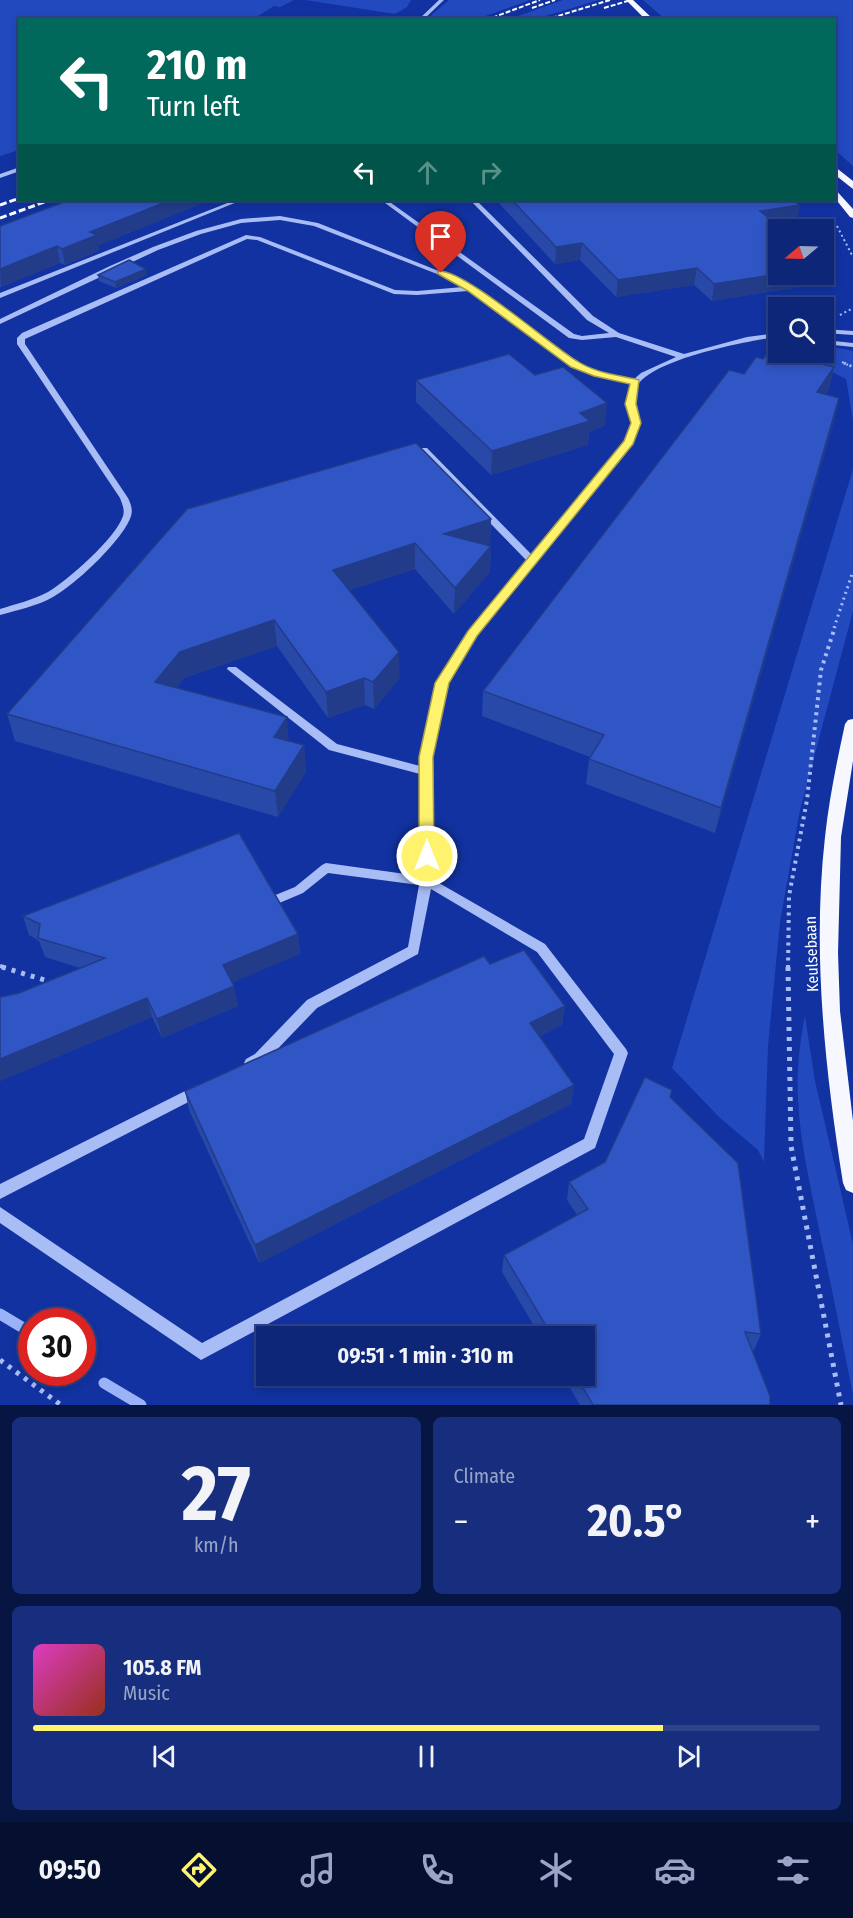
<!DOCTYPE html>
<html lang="en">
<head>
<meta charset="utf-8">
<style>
  :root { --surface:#0d2678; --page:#162e7d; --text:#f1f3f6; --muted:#9aa5c6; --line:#2d438a; --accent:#fff26d }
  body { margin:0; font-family:"Fira Sans Condensed",sans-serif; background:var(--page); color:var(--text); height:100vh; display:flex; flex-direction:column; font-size:22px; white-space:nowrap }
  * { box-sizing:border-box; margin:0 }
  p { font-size:20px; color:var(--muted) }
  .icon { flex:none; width:33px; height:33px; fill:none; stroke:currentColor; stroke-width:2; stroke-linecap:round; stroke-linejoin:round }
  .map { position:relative; height:1405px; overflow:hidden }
  .panel { display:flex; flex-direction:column; gap:12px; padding:12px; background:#071542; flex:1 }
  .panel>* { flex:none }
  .top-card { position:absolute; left:18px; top:18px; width:818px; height:183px; border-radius:0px; box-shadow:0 3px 9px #0003,0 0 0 2px var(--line); background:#00695c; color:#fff; overflow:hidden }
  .needle { width:39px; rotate:251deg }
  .fabs { position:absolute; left:768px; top:219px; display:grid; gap:12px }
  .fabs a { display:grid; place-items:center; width:66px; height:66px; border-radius:0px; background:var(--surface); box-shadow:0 3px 9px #0003,0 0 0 2px var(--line); font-size:30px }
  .speed { position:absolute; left:18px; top:1308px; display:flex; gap:12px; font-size:30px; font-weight:700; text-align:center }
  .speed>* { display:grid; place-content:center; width:78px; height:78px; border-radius:50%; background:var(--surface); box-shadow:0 3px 9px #0003,0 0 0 2px var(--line); line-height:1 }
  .speed .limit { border:9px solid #d22; background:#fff; color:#111 }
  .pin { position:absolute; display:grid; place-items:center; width:51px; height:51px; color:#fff; margin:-62px -26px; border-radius:50% 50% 50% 0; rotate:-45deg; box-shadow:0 0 6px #0007 }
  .pin .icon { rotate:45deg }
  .me { position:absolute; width:66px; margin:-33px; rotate:0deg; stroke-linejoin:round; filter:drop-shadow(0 0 4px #0008) }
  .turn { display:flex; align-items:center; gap:21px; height:126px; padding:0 30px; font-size:27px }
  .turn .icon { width:78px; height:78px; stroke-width:2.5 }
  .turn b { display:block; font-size:42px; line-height:51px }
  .lanes { display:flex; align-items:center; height:57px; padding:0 30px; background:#0003; justify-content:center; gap:30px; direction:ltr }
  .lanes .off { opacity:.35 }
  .big { font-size:45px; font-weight:700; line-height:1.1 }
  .panel .card { flex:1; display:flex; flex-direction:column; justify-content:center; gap:9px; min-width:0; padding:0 21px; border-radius:9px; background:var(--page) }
  .panel .dial { align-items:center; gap:0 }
  .dial b { font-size:78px; line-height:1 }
  .song { display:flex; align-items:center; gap:18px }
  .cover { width:72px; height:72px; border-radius:9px; background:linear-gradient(135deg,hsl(310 70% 55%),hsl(10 70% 35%)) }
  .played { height:6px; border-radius:3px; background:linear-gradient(90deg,var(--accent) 80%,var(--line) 80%) }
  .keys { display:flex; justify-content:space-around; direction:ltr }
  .heat { display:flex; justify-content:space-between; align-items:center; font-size:33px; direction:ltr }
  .panel .tiles { flex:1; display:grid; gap:12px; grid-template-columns:1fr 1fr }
  .card:last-child { grid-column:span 2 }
  .trip { position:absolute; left:256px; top:1326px; width:339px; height:60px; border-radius:0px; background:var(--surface); box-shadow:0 3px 9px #0003,0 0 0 2px var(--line); font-weight:700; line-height:60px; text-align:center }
  .menu { display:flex; height:96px; justify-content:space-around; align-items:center; background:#050f30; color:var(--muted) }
  .menu .icon { width:42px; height:42px }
  .menu .current { color:var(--accent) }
  .menu b { font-size:27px; color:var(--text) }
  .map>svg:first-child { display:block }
  .green { fill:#2349bf }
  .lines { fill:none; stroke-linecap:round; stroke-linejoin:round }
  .stream { stroke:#9ab3f8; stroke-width:11 }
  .path-far3 { stroke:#a8bcf5; stroke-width:2; stroke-dasharray:2 3; stroke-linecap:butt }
  .path-far2 { stroke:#a8bcf5; stroke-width:3; stroke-dasharray:2 4; stroke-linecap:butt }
  .path-far1 { stroke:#a8bcf5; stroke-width:4; stroke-dasharray:3 4.5; stroke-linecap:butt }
  .path { stroke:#a8bcf5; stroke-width:5; stroke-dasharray:4 6; stroke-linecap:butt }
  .minor { fill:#a8bcf5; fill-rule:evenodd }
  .major { fill:#f7f8ff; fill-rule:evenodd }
  .rail-far1 { stroke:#fff; stroke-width:2; stroke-dasharray:5 2; stroke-linecap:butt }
  .rail { stroke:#fff; stroke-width:3; stroke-dasharray:7 3; stroke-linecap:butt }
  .wall { fill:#2949a9 }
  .shaded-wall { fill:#223c89 }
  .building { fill:#3055c4; stroke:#223c89; stroke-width:1.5 }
  .route { fill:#fff26d; stroke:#a69d47; stroke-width:1.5 }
  .labels { text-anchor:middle; stroke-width:4.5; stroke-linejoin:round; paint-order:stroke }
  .street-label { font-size:16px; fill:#fff; stroke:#1132a0 }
</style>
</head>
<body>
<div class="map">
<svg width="853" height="1405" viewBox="0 0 853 1405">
  <rect width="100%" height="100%" fill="#1132a0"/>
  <path class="green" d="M0 0H294L280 7 274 6 253 19 20 20 19 150 0 156Z
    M305 0H411L407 7 395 14Z
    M449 0H530L477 19H427Z
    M563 0H599L535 19H510Z
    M643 0H853V166L834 149V20L665 19Z
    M824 345 853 351V421L846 379 795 353 824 352Z
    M853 469V611L800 810 780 922 768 1046 764 1162 758 1150 720 1118 672 1068Z
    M805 1016 815 1081 853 1244V1395C842 1340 831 1284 819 1229 804 1152 788 1096 805 1016Z"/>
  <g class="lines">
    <path class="stream" d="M0 1314 30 1332
      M104 1383 141 1405"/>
    <path class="path-far3" d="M837 226 853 257
      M840 315 853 308
      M842 362 848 365"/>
    <path class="path-far2" d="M844 363 853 367
      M834 628 853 571"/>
    <path class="path-far1" d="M0 966 7 968
      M788 968 789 896 807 800 821 670 835 627"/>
    <path class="path" d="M2 967 51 982
      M788 967 791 1146 841 1405
      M0 1360 61 1405"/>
    <path class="minor" d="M439 0H444L423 20H418Z
      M20 167V171L0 178V174Z
      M235 200H242L0 298V293Z
      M381 200H387L574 334 582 336 609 333 587 320 470 200H476L593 316 619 333 684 354 747 337 778 333V337C750 340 648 360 637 387 633 398 639 408 639 419 640 427 636 434 633 441L477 636 447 683 431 757 432 879 545 944 626 1049 628 1053 595 1148 201 1360 0 1223V1207L202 1343 584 1139 614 1054 537 952 431 889 418 954 317 1008 265 1062 251 1069 246 1067 244 1063 246 1059 255 1054 307 1000 408 947 419 885 328 873 303 893 277 904 273 902 271 899 273 896 295 887 322 865 326 863 420 876V774L329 750 227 669 228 667H236L337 744 420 766 421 757 437 683 469 632 527 561 422 453 409 457 405 454 421 448H427L532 555 625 440 631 426 628 396 631 384 595 376 572 367 468 291 417 295 394 294 257 240 247 239 25 339V344L128 498C131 504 133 510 131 516 124 539 75 585 53 597 37 606 18 610 0 615V609C16 604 33 600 48 592 68 580 116 538 123 516 125 509 122 504 120 498L17 344V338L22 333 246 235 260 237 395 290 417 291 463 287 455 281 314 226 280 220 241 223 201 234 158 250 0 324V319L110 266 153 247 196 231 241 219 280 216 318 223 459 279 578 363 601 372 633 380 641 373 676 357 616 337 582 340 569 338Z
      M824 329 853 331V335L824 333Z
      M824 340 853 343V347L824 344Z
      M197 1085 202 1087 204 1091 202 1095 0 1199V1184Z"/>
    <path class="major" d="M626 0H633L654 20H646Z
      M834 166 853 181V189L834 174Z
      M834 188 853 209V218L850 217 834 197Z
      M853 719V761L841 837 838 953 840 1011 853 1121V1193L846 1190 843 1183C825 1069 812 952 825 837 829 799 837 761 845 724L848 720Z"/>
    <path class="rail-far1" d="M532 8 555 0
      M604 8 631 0
      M486 20 540 0
      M545 20 610 0"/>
    <path class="rail" d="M0 205 20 198
      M0 218 50 200"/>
  </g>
  <path class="wall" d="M496 200H792L797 222 777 225 825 283 712 301 694 285 616 297 580 260 555 264Z
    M0 226 98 246 99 251 65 265 60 263 1 287H0Z
    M98 275H147L116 288 99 281Z
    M763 359 834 367 829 389 825 394 839 398 834 421 715 833 586 784 589 759 590 757 482 716 483 691 744 374Z
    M535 375 605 426 589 432 588 445 491 475 416 402V380Z
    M187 509 491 519 490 544 487 545 491 546 490 572 454 614 415 569 350 590 400 678 374 709 365 705 328 718 277 646 184 678 176 688 289 741 304 745 306 772 278 817 15 741 7 714Z
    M23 916 298 934 300 954 232 982 238 1006 162 1038 152 1017 0 1081V997L19 993 80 968 45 957 39 941 29 935Z
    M490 964 565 1006 562 1025 540 1036 574 1085 571 1104 259 1263 189 1110 185 1091Z
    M672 1090 670 1098 761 1334 754 1350H752L770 1405H580L563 1376H585V1336H540L502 1272 504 1255 577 1215 567 1200 569 1182 605 1162Z"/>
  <path class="shaded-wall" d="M171 200H211L98 246 99 251 65 265 62 249 90 232Z
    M800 205 797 222 757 228 760 211Z
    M582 243 580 260 555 264 556 247Z
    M57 246 60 263 1 287 0 269Z
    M828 266 825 283 712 301 714 284 778 274H824V267Z
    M697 268 694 285 616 297 618 280Z
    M146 269 147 275 116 288 115 282Z
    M834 367 829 389 812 415 817 392Z
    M839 398 834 421 715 833 721 808Z
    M607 403 605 426 589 432 588 445 491 475 492 451 580 413Z
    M491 519 490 544 444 559V534Z
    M415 543V569L335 595 333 570Z
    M491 546 490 572 454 614 455 588Z
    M274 620 277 646 184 678 160 709 155 682 180 652Z
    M399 652 400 678 374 709 373 682Z
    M364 678 365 705 328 718 326 692Z
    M287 717 289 744 274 737Z
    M304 745 306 772 278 817 275 791Z
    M298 934 300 954 227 985 223 965Z
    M234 986 238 1006 162 1038 157 1019Z
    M147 998 152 1017 0 1081V1059Z
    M565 1006 562 1025 528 1042 530 1023Z
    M574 1085 571 1104 259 1263 255 1245Z"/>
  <path class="building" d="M69 200H171L90 232 97 235 62 249 57 246 0 269V226Z
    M512 200H792L800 205 760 211 783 230H778V274L714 284 697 268 618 280 582 243 556 247Z
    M129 260 146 269 115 282 98 275Z
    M769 351 834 367 817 392 839 398 721 808 589 759 604 735 483 691 729 370 744 374 756 357 763 359Z
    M509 354 535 375 563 367 607 403 580 413 590 421 492 451 416 380Z
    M416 443 491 519 444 534 491 546 455 588 415 543 333 570 399 652 373 682 364 678 326 692 274 620 180 652 155 682 287 717 274 737 304 745 275 791 7 714 187 509Z
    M239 833 298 934 223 965 234 986 157 1019 147 998 0 1059V997L19 993 105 958 38 938 40 924 23 916Z
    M524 950 565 1006 530 1023 574 1085 255 1245 185 1091 484 956 490 964Z
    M645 1077 672 1090 670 1097 738 1163 761 1334 745 1332 770 1396V1405H593L576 1376H585V1336H552L504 1255 588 1209 569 1182 605 1162Z"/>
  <path class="route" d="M438 271C463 268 550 345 577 361 595 373 618 375 639 380L636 404 641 423 633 444 477 636 449 683 433 757 434 856 432 860H421L419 856V757L435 683 468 631 624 441 631 423 625 404 630 384 594 376 571 367 468 291 438 274Z"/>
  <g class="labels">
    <g class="street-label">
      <text transform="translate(811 954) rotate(-92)" y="6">Keulsebaan</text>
    </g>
  </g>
</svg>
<div class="fabs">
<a><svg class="needle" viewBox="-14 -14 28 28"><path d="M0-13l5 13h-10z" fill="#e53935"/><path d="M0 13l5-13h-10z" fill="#9aa5c6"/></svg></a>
<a><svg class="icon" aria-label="search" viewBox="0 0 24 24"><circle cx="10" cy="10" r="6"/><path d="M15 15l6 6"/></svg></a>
</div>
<div class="speed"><div class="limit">30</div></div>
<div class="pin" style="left:441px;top:273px;background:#d93025"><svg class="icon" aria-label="arrive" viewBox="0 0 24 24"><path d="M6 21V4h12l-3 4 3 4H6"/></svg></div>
<svg class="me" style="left:427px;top:856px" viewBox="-20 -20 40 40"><circle r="17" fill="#fff26d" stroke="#fff" stroke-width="3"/><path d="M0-11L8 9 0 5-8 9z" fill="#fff"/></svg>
<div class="trip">09:51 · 1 min · 310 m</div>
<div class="top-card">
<div class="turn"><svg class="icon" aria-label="left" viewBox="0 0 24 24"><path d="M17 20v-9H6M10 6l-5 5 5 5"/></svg><div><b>210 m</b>Turn left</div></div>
<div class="lanes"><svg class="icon" aria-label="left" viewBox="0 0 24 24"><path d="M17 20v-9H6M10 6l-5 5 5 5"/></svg><svg class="icon off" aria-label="ahead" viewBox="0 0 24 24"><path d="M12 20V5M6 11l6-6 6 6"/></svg><svg class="icon off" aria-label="right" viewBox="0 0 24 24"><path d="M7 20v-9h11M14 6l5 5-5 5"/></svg></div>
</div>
</div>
<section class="panel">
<div class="tiles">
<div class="card dial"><b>27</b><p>km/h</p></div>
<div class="card"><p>Climate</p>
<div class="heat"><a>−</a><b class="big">20.5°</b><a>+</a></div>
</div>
<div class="card">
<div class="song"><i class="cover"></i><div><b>105.8 FM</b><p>Music</p></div></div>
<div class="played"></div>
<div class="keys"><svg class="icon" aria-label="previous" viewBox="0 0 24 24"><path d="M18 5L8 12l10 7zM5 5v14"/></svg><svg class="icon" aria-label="pause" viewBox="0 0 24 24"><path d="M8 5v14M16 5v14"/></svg><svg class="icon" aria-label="next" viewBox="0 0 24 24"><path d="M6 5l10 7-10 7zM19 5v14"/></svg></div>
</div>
</div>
</section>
<nav class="menu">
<b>09:50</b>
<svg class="icon current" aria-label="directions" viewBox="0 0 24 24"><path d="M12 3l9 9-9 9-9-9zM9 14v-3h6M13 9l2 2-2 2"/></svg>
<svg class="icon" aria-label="music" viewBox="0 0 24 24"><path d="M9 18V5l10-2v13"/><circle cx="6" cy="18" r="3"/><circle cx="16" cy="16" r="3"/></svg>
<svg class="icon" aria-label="phone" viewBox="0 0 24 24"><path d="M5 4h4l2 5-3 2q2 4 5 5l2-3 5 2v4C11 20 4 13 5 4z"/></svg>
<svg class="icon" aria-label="climate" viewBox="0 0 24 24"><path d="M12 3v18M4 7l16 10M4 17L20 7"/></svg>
<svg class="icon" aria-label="car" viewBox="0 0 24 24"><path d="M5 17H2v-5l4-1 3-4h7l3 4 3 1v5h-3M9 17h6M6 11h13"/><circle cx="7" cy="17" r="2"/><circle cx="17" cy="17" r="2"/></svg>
<svg class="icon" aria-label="filters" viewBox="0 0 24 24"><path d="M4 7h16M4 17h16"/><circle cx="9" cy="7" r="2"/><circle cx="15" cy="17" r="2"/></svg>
</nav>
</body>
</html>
